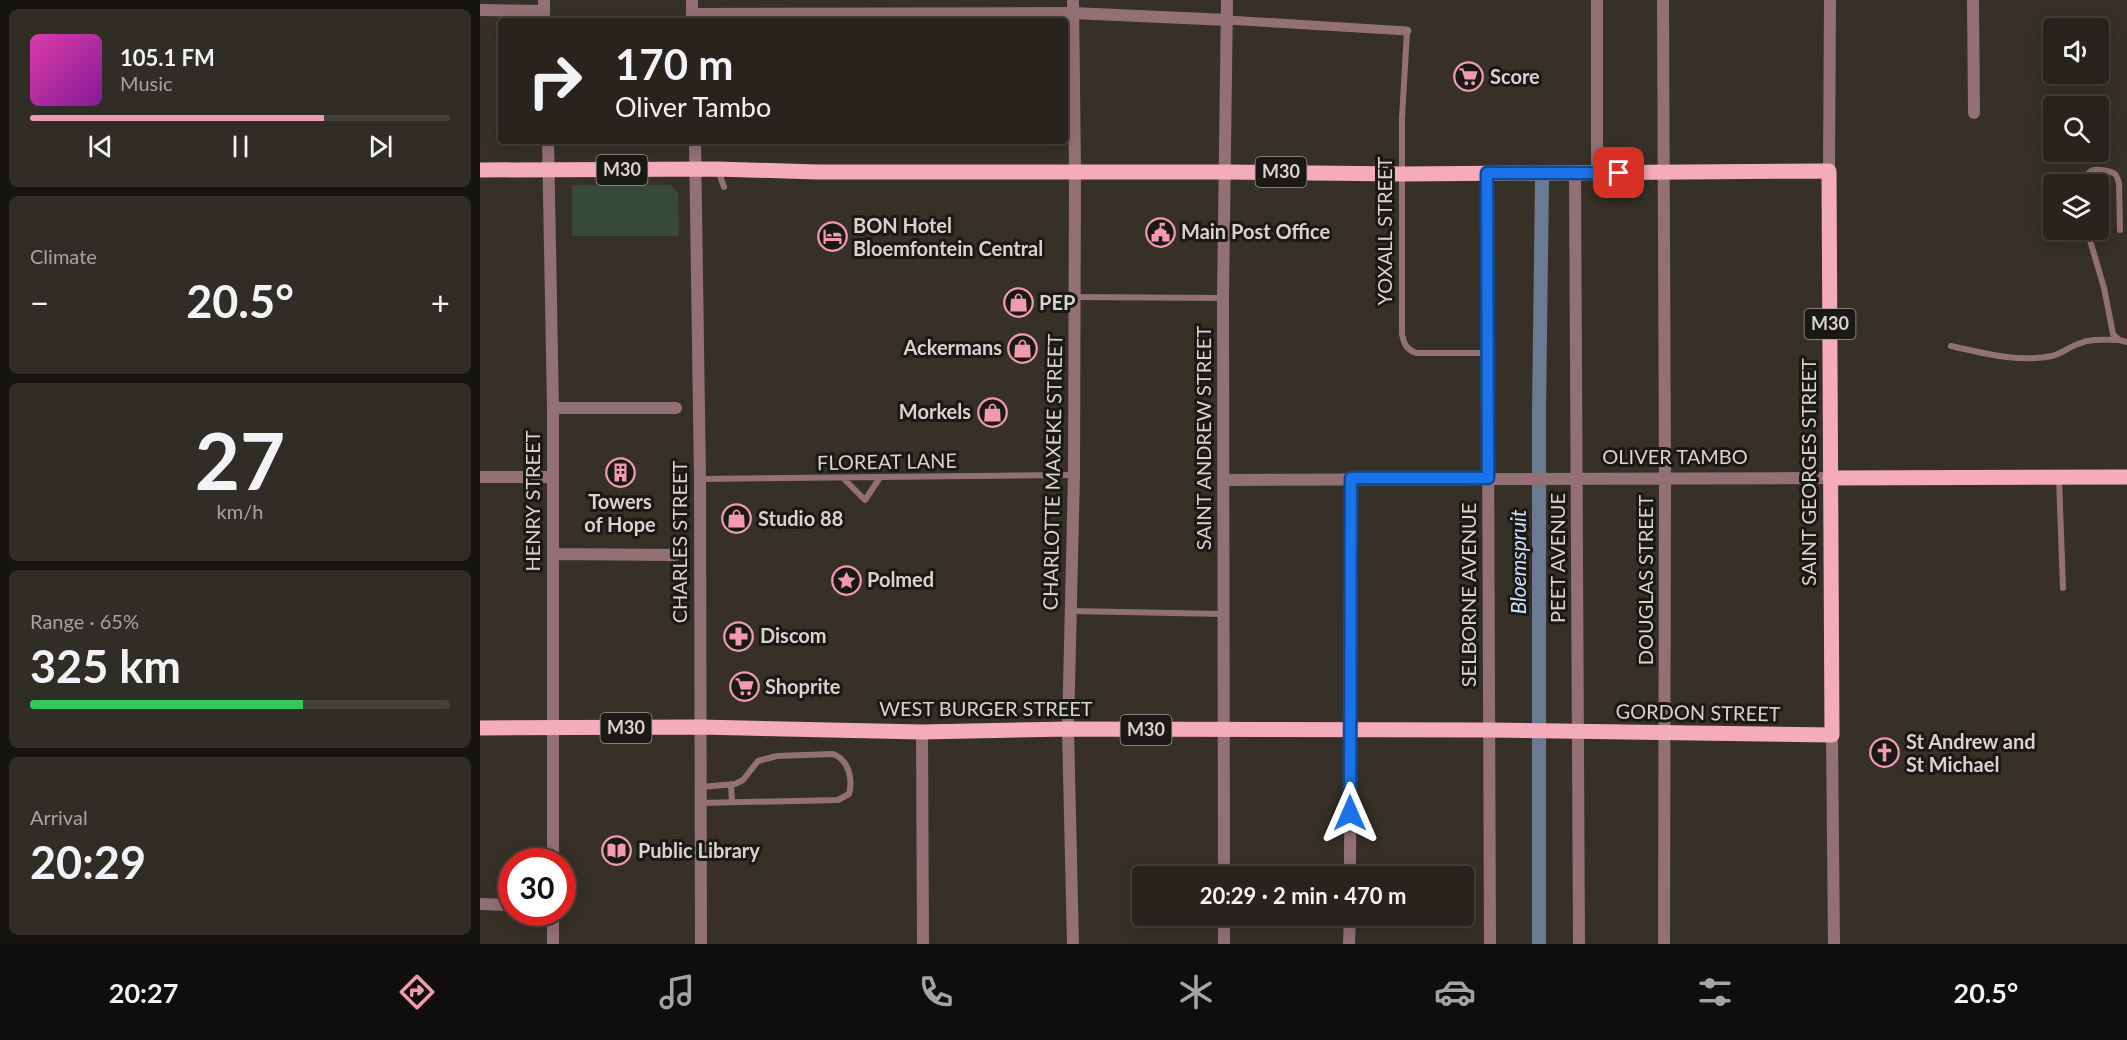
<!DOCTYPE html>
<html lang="en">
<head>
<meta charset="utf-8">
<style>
  :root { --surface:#28241d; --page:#302c26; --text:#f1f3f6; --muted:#a5a4a4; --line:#44413b; --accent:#f19ab1 }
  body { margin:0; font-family:Lato,sans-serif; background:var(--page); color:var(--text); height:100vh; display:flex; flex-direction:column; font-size:22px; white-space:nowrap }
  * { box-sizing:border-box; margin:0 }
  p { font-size:20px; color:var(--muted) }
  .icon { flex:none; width:33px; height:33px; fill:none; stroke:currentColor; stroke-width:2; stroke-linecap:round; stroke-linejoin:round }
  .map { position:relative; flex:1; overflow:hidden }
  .sheet { display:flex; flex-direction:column; gap:9px; padding:9px; background:#161410; width:480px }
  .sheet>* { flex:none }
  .guide { position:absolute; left:18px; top:18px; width:570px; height:126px; border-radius:6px; box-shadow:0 3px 15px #0003,0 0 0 2px var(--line); background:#28241d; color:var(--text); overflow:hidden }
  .buttons { position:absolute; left:1563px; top:18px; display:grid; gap:12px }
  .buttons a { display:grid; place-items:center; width:66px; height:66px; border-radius:6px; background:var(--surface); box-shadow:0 3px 15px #0003,0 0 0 2px var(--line); font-size:30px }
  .speed { position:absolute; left:18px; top:848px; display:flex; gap:12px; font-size:30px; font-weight:700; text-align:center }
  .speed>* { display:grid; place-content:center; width:78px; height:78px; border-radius:50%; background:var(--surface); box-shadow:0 3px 15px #0003,0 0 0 2px var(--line); line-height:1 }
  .speed .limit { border:9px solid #d22; background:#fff; color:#111 }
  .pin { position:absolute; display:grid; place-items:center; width:51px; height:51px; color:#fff; margin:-26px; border-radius:12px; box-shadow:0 3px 9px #0006 }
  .me { position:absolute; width:66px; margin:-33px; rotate:0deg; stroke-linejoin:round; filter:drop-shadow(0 0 4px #0008) }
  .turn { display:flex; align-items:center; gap:21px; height:126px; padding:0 18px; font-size:27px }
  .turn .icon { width:78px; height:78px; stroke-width:2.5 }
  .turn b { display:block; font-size:42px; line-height:51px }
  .big { font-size:45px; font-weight:700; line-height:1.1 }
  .sheet .widget { flex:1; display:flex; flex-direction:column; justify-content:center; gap:9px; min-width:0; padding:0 21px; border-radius:9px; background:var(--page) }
  .sheet .dial { align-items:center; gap:0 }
  .dial b { font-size:78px; line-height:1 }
  .song { display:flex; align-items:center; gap:18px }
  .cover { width:72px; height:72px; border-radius:9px; background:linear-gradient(135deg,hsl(320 70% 55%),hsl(290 70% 35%)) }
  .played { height:6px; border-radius:3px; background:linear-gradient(90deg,var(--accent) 70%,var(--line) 70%) }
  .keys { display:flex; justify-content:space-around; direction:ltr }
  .heat { display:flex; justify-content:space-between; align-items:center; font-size:33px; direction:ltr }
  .charge { height:9px; border-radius:4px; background:linear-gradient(90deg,#34c759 65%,var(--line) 0) }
  .trip { position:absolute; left:652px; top:866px; width:342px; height:60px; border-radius:6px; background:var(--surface); box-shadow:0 3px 15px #0003,0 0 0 2px var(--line); font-weight:700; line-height:60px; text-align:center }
  .tabs { display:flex; height:96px; justify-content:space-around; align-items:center; background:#100e0c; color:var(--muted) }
  .tabs .icon { width:42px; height:42px }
  .tabs .active { color:var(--accent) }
  .tabs b { font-size:27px; color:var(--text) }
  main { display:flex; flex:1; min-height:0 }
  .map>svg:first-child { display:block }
  .green { fill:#38493c }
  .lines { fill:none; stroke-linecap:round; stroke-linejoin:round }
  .canal { stroke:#697a92; stroke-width:14 }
  .service { stroke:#937076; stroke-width:6 }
  .pedestrian { stroke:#937076; stroke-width:9 }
  .minor { stroke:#937076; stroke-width:12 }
  .tertiary { stroke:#937076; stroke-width:12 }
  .primary { stroke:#f5acba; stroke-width:15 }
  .route-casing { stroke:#114b97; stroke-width:15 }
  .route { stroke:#1a73e8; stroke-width:10 }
  .labels { text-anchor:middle; stroke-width:6; stroke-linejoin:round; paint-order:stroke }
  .shield { fill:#1b1915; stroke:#9f9b96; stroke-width:1.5 }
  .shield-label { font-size:18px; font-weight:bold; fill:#d7d3ce }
  .poi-label { font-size:20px; font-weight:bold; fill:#d7d3ce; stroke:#1b1915; text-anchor:start }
  .street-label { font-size:20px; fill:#d7d3ce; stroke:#1b1915 }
  .water-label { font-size:21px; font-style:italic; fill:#cce0fb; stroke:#1b1915 }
</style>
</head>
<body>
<main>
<section class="sheet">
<div class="widget">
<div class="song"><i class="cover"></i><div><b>105.1 FM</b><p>Music</p></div></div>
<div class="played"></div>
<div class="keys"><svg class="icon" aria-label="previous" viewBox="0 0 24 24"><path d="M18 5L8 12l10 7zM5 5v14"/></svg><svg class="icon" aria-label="pause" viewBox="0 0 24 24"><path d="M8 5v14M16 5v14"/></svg><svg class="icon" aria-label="next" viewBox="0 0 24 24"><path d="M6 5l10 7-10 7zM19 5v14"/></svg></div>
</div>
<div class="widget"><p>Climate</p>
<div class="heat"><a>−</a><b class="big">20.5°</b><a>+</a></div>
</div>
<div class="widget dial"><b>27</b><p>km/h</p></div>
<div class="widget"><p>Range · 65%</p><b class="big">325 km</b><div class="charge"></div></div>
<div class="widget"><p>Arrival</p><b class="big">20:29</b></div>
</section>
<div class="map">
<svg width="1647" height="944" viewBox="0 0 1647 944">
  <rect width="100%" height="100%" fill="#363027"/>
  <path class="green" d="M92 185H191L198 193 199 236H92Z"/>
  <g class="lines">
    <path class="canal" d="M1059 944V411L1062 180"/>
    <path class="service" d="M927 31 922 118V334C924 344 926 349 936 353H1008
      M238 170 244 187
      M1606 184C1607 180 1606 174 1611 171 1615 168 1631 171 1635 174 1637 176 1638 180 1639 183L1640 230
      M1607 230 1624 288 1633 334 1639 340 1647 342
      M595 297 743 298
      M1471 346C1503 353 1539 363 1572 356 1581 354 1589 347 1598 344 1611 338 1625 340 1639 340
      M1579 478 1583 588
      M220 479 594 475
      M364 479 385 500 399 479
      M591 611 744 614
      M251 784 252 802
      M221 803 358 800 369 794C373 779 369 760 353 754L297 756 278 761 263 780 255 784 221 787"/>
    <path class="pedestrian" d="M747 20 927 31"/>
    <path class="minor" d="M64 0V21
      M212 0V20
      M1183 0 1185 479 1184 944
      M1493 0 1494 113
      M0 10 64 11
      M212 14 593 13 747 20
      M68 141 73 408V861
      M215 141 220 479 221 944
      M1095 172 1099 944
      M1117 172V0
      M1007 173 1010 944
      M73 408H196
      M0 477H73
      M73 554 195 555
      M442 732 443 944
      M870 876 871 478
      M0 904 32 905
      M73 944V912
      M869 944 870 915"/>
    <path class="tertiary" d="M1349 171 1350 0
      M743 480 1350 478
      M1352 735 1354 944
      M744 876 743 298 747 0
      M593 944 588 729 594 475 595 171 593 0
      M744 944V915"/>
    <path class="primary" d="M0 170 237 169 337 172H746L921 174 1349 171 1352 735 1009 730 588 729 442 732 220 727 0 728
      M1350 478 1647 477"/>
  </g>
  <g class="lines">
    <defs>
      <path id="route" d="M870 813 871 478H1008L1007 173H1139"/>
    </defs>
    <use href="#route" class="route-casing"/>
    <use href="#route" class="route"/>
  </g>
  <defs>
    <symbol id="supermarket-ring" viewBox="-11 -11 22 22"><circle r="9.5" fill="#1b1915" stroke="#f19ab1" stroke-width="1.5"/><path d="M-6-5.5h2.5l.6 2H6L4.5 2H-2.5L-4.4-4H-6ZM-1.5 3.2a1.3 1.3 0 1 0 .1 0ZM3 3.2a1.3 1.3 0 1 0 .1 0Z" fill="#f19ab1"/></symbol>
    <symbol id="civic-ring" viewBox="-11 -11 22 22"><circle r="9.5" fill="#1b1915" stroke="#f19ab1" stroke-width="1.5"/><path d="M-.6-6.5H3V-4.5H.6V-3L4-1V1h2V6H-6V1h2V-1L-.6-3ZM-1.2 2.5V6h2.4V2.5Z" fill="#f19ab1"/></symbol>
    <symbol id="hotel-ring" viewBox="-11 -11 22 22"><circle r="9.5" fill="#1b1915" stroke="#f19ab1" stroke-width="1.5"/><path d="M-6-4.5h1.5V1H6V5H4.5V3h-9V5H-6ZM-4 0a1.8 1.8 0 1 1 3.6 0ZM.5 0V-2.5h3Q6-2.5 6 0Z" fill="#f19ab1"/></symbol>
    <symbol id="shop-ring" viewBox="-11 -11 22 22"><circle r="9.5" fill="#1b1915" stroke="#f19ab1" stroke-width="1.5"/><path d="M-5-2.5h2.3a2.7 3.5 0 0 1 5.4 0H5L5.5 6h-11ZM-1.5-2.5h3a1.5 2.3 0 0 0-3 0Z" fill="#f19ab1"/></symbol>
    <symbol id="building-ring" viewBox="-11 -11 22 22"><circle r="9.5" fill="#1b1915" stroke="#f19ab1" stroke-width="1.5"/><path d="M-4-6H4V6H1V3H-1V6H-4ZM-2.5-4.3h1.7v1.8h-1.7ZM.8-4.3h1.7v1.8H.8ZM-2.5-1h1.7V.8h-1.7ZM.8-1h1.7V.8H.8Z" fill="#f19ab1"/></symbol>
    <symbol id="sight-ring" viewBox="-11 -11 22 22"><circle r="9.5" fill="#1b1915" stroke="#f19ab1" stroke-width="1.5"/><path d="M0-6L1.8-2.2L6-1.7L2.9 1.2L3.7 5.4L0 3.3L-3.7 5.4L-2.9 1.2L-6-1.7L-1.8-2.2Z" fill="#f19ab1"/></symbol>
    <symbol id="pharmacy-ring" viewBox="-11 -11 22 22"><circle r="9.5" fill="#1b1915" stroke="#f19ab1" stroke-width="1.5"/><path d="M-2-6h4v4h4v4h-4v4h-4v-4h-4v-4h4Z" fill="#f19ab1"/></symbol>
    <symbol id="church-ring" viewBox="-11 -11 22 22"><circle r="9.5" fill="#1b1915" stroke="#f19ab1" stroke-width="1.5"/><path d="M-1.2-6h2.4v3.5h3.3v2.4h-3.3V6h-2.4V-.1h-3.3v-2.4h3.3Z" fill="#f19ab1"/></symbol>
    <symbol id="library-ring" viewBox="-11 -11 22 22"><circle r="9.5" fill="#1b1915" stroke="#f19ab1" stroke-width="1.5"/><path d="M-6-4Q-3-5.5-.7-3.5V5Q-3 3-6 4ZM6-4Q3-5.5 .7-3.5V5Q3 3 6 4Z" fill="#f19ab1"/></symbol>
  </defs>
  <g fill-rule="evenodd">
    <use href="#supermarket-ring" x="972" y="60" width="33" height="33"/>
    <use href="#civic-ring" x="664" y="216" width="33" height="33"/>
    <use href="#hotel-ring" x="336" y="220" width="33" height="33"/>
    <use href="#shop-ring" x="522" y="286" width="33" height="33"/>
    <use href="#shop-ring" x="526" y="332" width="33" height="33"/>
    <use href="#shop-ring" x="496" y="396" width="33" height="33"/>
    <use href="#building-ring" x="124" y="456" width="33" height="33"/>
    <use href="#shop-ring" x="240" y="502" width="33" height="33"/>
    <use href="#sight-ring" x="350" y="564" width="33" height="33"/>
    <use href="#pharmacy-ring" x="242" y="620" width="33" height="33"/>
    <use href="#supermarket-ring" x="248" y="670" width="33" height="33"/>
    <use href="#church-ring" x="1388" y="736" width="33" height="33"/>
    <use href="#library-ring" x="120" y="834" width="33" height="33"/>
  </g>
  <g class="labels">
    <g class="shield">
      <rect x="116.5" y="155" width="51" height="30" rx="4.5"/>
      <rect x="775.5" y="157" width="51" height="30" rx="4.5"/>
      <rect x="1324.5" y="309" width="51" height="30" rx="4.5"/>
      <rect x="120.5" y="713" width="51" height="30" rx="4.5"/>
      <rect x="640.5" y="715" width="51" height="30" rx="4.5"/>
    </g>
    <g class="shield-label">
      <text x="142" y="176">M30</text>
      <text x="801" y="178">M30</text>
      <text x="1350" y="330">M30</text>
      <text x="146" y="734">M30</text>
      <text x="666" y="736">M30</text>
    </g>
    <g class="poi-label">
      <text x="1010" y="84">Score</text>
      <text x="373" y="233">BON Hotel<tspan x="373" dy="23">Bloemfontein Central</tspan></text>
      <text x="701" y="239">Main Post Office</text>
      <text x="559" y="310">PEP</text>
      <text x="522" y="355" text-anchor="end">Ackermans</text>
      <text x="491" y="419" text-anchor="end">Morkels</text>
      <text x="140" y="509" text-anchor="middle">Towers<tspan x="140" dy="23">of Hope</tspan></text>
      <text x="278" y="526">Studio 88</text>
      <text x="387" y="587">Polmed</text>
      <text x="280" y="643">Discom</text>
      <text x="285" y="694">Shoprite</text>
      <text x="1426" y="749">St Andrew and<tspan x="1426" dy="23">St Michael</tspan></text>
      <text x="158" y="858">Public Library</text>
    </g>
    <g class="street-label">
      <text transform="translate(905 231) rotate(-90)" y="7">YOXALL STREET</text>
      <text transform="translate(724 438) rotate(-90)" y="7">SAINT ANDREW STREET</text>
      <text x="1195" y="464">OLIVER TAMBO</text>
      <text transform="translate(407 462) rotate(-1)" y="7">FLOREAT LANE</text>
      <text transform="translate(573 472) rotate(-89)" y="7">CHARLOTTE MAXEKE STREET</text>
      <text transform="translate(1329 472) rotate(-90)" y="7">SAINT GEORGES STREET</text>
      <text transform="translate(53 501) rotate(-90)" y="7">HENRY STREET</text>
      <text transform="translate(200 542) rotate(-90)" y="7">CHARLES STREET</text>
      <text transform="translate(1078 558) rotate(-90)" y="7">PEET AVENUE</text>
      <text transform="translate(1166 580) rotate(-90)" y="7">DOUGLAS STREET</text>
      <text transform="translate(989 595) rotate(-90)" y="7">SELBORNE AVENUE</text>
      <text x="506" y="716">WEST BURGER STREET</text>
      <text transform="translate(1218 713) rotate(1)" y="7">GORDON STREET</text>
    </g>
    <g class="water-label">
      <text transform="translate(1039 562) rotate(-90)" y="7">Bloemspruit</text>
    </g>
  </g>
</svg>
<div class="buttons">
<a><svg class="icon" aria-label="sound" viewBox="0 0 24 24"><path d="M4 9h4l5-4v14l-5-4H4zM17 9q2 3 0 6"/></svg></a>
<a><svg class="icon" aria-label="search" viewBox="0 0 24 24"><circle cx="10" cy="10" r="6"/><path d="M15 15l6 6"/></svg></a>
<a><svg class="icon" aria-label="layers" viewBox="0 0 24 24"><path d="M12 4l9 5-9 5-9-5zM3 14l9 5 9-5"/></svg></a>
</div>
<div class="speed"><div class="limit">30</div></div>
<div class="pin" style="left:1139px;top:173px;background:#d93025"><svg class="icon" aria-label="arrive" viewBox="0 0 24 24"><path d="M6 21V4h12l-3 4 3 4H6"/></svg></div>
<svg class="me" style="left:870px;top:813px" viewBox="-20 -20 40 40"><path d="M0-17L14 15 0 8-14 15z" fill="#1a73e8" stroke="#fff" stroke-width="4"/></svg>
<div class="trip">20:29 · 2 min · 470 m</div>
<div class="guide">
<div class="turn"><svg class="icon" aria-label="right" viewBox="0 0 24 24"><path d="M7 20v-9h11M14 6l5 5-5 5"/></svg><div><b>170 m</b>Oliver Tambo</div></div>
</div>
</div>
</main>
<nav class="tabs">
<b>20:27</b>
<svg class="icon active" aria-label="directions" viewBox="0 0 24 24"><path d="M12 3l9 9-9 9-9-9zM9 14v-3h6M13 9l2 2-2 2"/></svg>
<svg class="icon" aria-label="music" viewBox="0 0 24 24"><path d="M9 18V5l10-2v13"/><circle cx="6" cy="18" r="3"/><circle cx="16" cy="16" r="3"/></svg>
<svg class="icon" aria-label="phone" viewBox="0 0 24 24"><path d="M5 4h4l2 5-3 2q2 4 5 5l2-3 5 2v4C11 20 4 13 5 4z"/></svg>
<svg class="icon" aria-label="climate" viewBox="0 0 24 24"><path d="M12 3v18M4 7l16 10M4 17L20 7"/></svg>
<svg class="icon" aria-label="car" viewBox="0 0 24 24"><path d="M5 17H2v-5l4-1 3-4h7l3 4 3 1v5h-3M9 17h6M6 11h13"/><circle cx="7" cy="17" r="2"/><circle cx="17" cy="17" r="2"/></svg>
<svg class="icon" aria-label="filters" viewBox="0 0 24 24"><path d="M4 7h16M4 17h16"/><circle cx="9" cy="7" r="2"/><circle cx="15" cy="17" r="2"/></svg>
<b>20.5°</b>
</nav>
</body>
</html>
